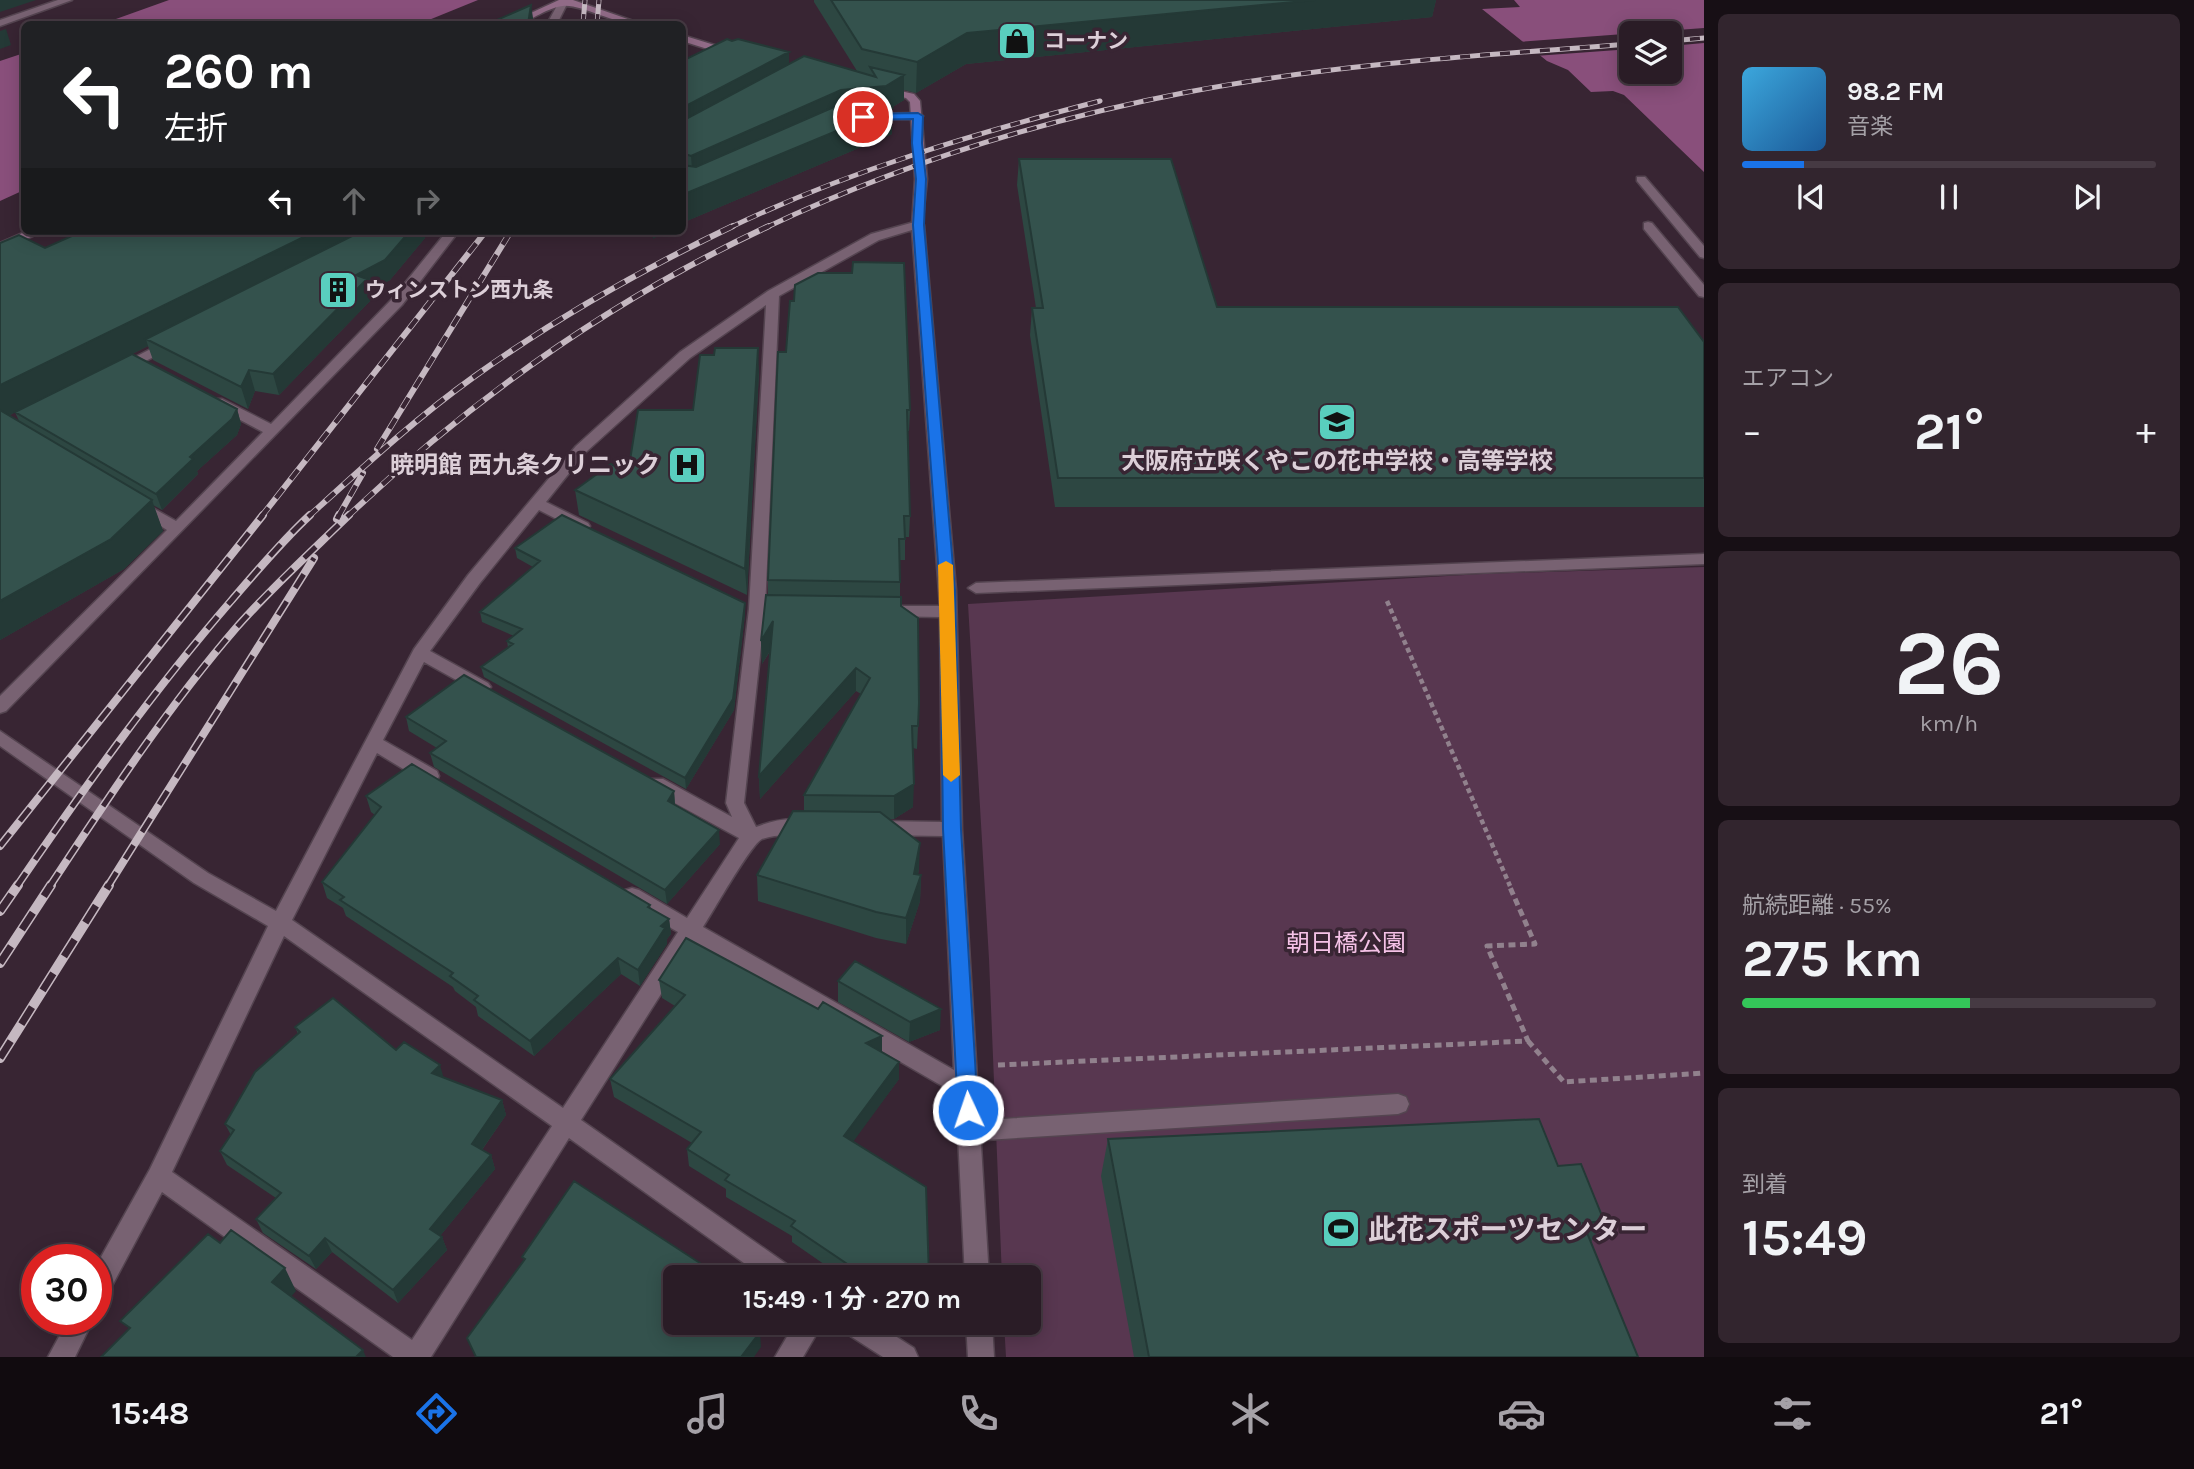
<!DOCTYPE html>
<html lang="ja">
<head>
<meta charset="utf-8">
<style>
  :root { --surface:#2a1c26; --page:#32252e; --text:#f1f3f6; --muted:#a5a1a7; --line:#463a43; --accent:#1a73e8 }
  body { margin:0; font-family:Karla,"Noto Sans JP",sans-serif; background:var(--page); color:var(--text); height:100vh; display:flex; flex-direction:column; font-size:26px; white-space:nowrap }
  * { box-sizing:border-box; margin:0 }
  p { font-size:23px; color:var(--muted) }
  .icon { flex:none; width:38px; height:38px; fill:none; stroke:currentColor; stroke-width:2; stroke-linecap:round; stroke-linejoin:round }
  .map { position:relative; flex:1; overflow:hidden }
  .side { display:flex; flex-direction:column; gap:14px; padding:14px; background:#170f15; width:490px }
  .side>* { flex:none }
  .banner { position:absolute; left:21px; top:21px; width:665px; height:214px; border-radius:10px; box-shadow:0 4px 18px #0003,0 0 0 2px var(--line); background:#202124; color:#fff; overflow:hidden }
  .controls { position:absolute; left:1619px; top:21px; display:grid; gap:14px }
  .controls a { display:grid; place-items:center; width:63px; height:63px; border-radius:10px; background:var(--surface); box-shadow:0 4px 18px #0003,0 0 0 2px var(--line); font-size:35px }
  .speed { position:absolute; left:21px; top:1244px; display:flex; gap:14px; font-size:35px; font-weight:700; text-align:center }
  .speed>* { display:grid; place-content:center; width:91px; height:91px; border-radius:50%; background:var(--surface); box-shadow:0 4px 18px #0003,0 0 0 2px var(--line); line-height:1 }
  .speed .limit { border:10px solid #d22; background:#fff; color:#111 }
  .pin { position:absolute; display:grid; place-items:center; width:60px; height:60px; color:#fff; margin:-30px; border:4px solid #fff; border-radius:50%; box-shadow:0 2px 7px #0007 }
  .me { position:absolute; width:77px; margin:-38px; rotate:357deg; stroke-linejoin:round; filter:drop-shadow(0 0 5px #0008) }
  .turn { display:flex; align-items:center; gap:24px; height:147px; padding:0 28px; font-size:32px }
  .turn .icon { width:91px; height:91px; stroke-width:2.5 }
  .turn b { display:block; font-size:49px; line-height:60px }
  .lanes { display:flex; align-items:center; height:66px; padding:0 28px; background:#0003; justify-content:center; gap:35px; direction:ltr }
  .lanes .off { opacity:.35 }
  .big { font-size:52px; font-weight:700; line-height:1.1 }
  .side .card { flex:1; display:flex; flex-direction:column; justify-content:center; gap:10px; min-width:0; padding:0 24px; border-radius:10px; background:var(--page) }
  .side .dial { align-items:center; gap:0 }
  .dial b { font-size:91px; line-height:1 }
  .song { display:flex; align-items:center; gap:21px }
  .cover { width:84px; height:84px; border-radius:10px; background:linear-gradient(135deg,hsl(200 70% 55%),hsl(210 70% 35%)) }
  .played { height:7px; border-radius:4px; background:linear-gradient(90deg,var(--accent) 15%,var(--line) 15%) }
  .keys { display:flex; justify-content:space-around; direction:ltr }
  .heat { display:flex; justify-content:space-between; align-items:center; font-size:38px; direction:ltr }
  .charge { height:10px; border-radius:5px; background:linear-gradient(90deg,#34c759 55%,var(--line) 0) }
  .trip { position:absolute; left:663px; top:1265px; width:378px; height:70px; border-radius:10px; background:var(--surface); box-shadow:0 4px 18px #0003,0 0 0 2px var(--line); font-weight:700; line-height:70px; text-align:center }
  .tab-bar { display:flex; height:112px; justify-content:space-around; align-items:center; background:#110b0f; color:var(--muted) }
  .tab-bar .icon { width:49px; height:49px }
  .tab-bar .selected { color:var(--accent) }
  .tab-bar b { font-size:32px; color:var(--text) }
  main { display:flex; flex:1; min-height:0 }
  .map>svg:first-child { display:block }
  .green { fill:#583750 }
  .water { fill:#894f7b; fill-rule:evenodd }
  .pier { fill:#382533 }
  .lines { fill:none; stroke-linecap:round; stroke-linejoin:round }
  .lane-casing { stroke:#544450; stroke-width:3 }
  .street-casing { stroke:#544450; stroke-width:3 }
  .secondary-casing { stroke:#544450; stroke-width:3 }
  .path-far1 { stroke:#91818d; stroke-width:4.5; stroke-dasharray:5 3.5; stroke-linecap:butt }
  .path { stroke:#91818d; stroke-width:5; stroke-dasharray:7 4.5; stroke-linecap:butt }
  .lane { fill:#786272; fill-rule:evenodd }
  .street { fill:#786272; fill-rule:evenodd }
  .secondary { fill:#916b87; fill-rule:evenodd }
  .rail-far3-casing { stroke:#c5b8c1; stroke-width:5 }
  .rail-far2-casing { stroke:#c5b8c1; stroke-width:6 }
  .rail-far1-casing { stroke:#c5b8c1; stroke-width:8 }
  .rail-casing { stroke:#c5b8c1; stroke-width:10 }
  .rail-far3 { stroke:#382533; stroke-width:3.5; stroke-dasharray:10; stroke-linecap:butt }
  .rail-far2 { stroke:#382533; stroke-width:4.5; stroke-dasharray:12; stroke-linecap:butt }
  .rail-far1 { stroke:#382533; stroke-width:5; stroke-dasharray:16; stroke-linecap:butt }
  .rail { stroke:#382533; stroke-width:7; stroke-dasharray:20; stroke-linecap:butt }
  .wall { fill:#2d4742; fill-rule:evenodd }
  .shaded-wall { fill:#243936 }
  .building { fill:#34524d; stroke:#243936; stroke-width:2 }
  .route { fill:#1a73e8; stroke:#114b97; stroke-width:2 }
  .slow { fill:#f59e0b }
  .labels { text-anchor:middle; stroke-width:7; stroke-linejoin:round; paint-order:stroke }
  .far-poi-label { font-size:21px; font-weight:bold; fill:#dccfd8; stroke:#382533; text-anchor:start }
  .poi-label { font-size:24px; font-weight:bold; fill:#dccfd8; stroke:#382533 }
  .park-label { font-size:24px; fill:#f5c2e7; stroke:#382533 }
  .near-poi-label { font-size:28px; font-weight:bold; fill:#dccfd8; stroke:#382533; text-anchor:start }
</style>
</head>
<body>
<main>
<div class="map">
<svg width="1704" height="1357" viewBox="0 0 1704 1357">
  <rect width="100%" height="100%" fill="#382533"/>
  <path class="green" d="M1704 567V1357H1006L1004 1323H1029V1278L1002 1277 989 959 968 604 1482 574Z"/>
  <path class="water" d="M169 0H478L419 24H102Z
    M1514 0H1704V172L1624 95 1613 91 1591 92 1568 70 1547 61 1482 9 1520 7ZM1631 33H1670V72H1631Z
    M24 53V190L0 201V61Z"/>
  <path class="pier" d="M1704 28V43L1670 46V33H1631V49L1535 56 1519 42Z"/>
  <g class="lines">
    <defs>
      <path id="lane" d="M1637 177H1645L1704 246V258L1700 257 1637 181Z
        M1648 222 1652 223 1704 285V297L1699 296 1644 229V223Z
        M1398 1094 1406 1097 1409 1104 1406 1111 1398 1114 969 1141 961 1138 958 1131 961 1124 969 1121Z"/>
      <path id="street" d="M58 0H72L0 26V20Z
        M560 0 568 2 557 24H547Z
        M869 114 918 113 923 116 918 119H865L864 117Z
        M918 221 924 225 956 590 962 829 989 1278H965L956 1094 694 942 581 1120 795 1270 798 1278H765L569 1138 431 1357H393L162 1192 105 1299 96 1303V1266L150 1169 268 926 194 883 0 746V731L208 873 276 911 414 649 468 575 576 446 680 352 768 291 871 234ZM912 230 940 606H885L877 611 885 616 940 617 942 822 879 821 872 823 869 828 872 833 879 835 943 836 954 1070 703 927C713 912 751 844 762 839 779 833 795 837 812 832L815 827 812 822C793 816 774 820 756 827L744 803 765 609 779 296 879 240ZM766 305 749 609 726 803 732 817 663 779H649L647 784 649 789 739 838 687 918 639 890 632 888 625 890 622 896 625 902 678 932 563 1108 292 920 377 753 423 781H437L439 776 437 771 383 740 424 662 476 691 482 693 491 687 488 683 430 651 480 583 539 510 576 529H588L590 526 588 523 546 502 586 452 690 358ZM284 936 552 1126 412 1340 172 1172Z
        M447 231H459L402 305 6 711 0 713V696L167 530 132 508 129 505 132 502H142L176 521 263 432 212 405V399H222L271 424 392 299Z
        M172 338 177 339V345L124 372H114L112 369Z
        M1704 554V564L976 593 968 588 976 583Z
        M68 1320H93L75 1357H48Z
        M795 1323H823L803 1357H775Z
        M840 1323H875L914 1348 918 1357H883L844 1332Z
        M966 1323H992L994 1357H968Z"/>
      <path id="secondary" d="M559 0H573L642 24C616 26 582 4 563 6 543 8 528 26 507 24Z
        M682 35 737 52 738 54 733 57 682 41Z
        M882 87 914 94 920 101 927 179 922 228 912 225 915 179 910 102 906 98 878 92 877 90Z
        M27 231H44L0 251V243Z"/>
    </defs>
    <use href="#lane" class="lane-casing"/>
    <use href="#street" class="street-casing"/>
    <use href="#secondary" class="secondary-casing"/>
    <path class="path-far1" d="M1387 601 1510 886"/>
    <path class="path" d="M1528 1041 1564 1082 1704 1073
      M998 1065 1528 1041 1487 946 1535 944 1509 885"/>
    <use href="#lane" class="lane"/>
    <use href="#street" class="street"/>
    <use href="#secondary" class="secondary"/>
    <defs>
      <path id="rail-far3" d="M583 24 585 0
        M597 24 599 0
        M1670 41 1704 38
        M729 228C848 171 973 134 1100 101
        M765 228C900 164 1042 120 1188 92 1334 64 1483 55 1631 44"/>
      <path id="rail-far2" d="M377 449 511 231
        M261 517 486 231
        M308 517C362 468 416 418 475 376 556 318 643 269 733 226
        M338 517 363 473
        M347 517C473 398 612 299 769 226"/>
      <path id="rail-far1" d="M337 519 339 515
        M0 846 263 515
        M17 886C84 788 153 691 231 601 256 572 281 542 310 515
        M50 886C108 798 167 708 236 628 271 588 311 552 349 515
        M108 886 314 558"/>
      <path id="rail" d="M0 911 18 885
        M0 963 51 885
        M0 1058 109 885"/>
    </defs>
    <use href="#rail-far3" class="rail-far3-casing"/>
    <use href="#rail-far2" class="rail-far2-casing"/>
    <use href="#rail-far1" class="rail-far1-casing"/>
    <use href="#rail" class="rail-casing"/>
    <use href="#rail-far3" class="rail-far3"/>
    <use href="#rail-far2" class="rail-far2"/>
    <use href="#rail-far1" class="rail-far1"/>
    <use href="#rail" class="rail"/>
  </g>
  <path class="wall" d="M814 0H1436L1432 17 966 64 916 93 904 90V100L891 108H892V134L682 223V61L789 64 857 71 814 2Z
    M1019 159 1217 307 1704 342V507H1055L1030 335 1032 308H1036L1017 185Z
    M83 231H423L425 238 390 280 369 291 371 300 279 395 255 391 248 409 153 360 148 346 132 354 237 409 241 424 237 435 197 471 198 474 162 510 153 505 163 531 124 569 0 640V243L45 248ZM15 412 19 421 9 416Z
    M852 273 910 410 909 431H908L910 516 909 537H905V560H900V597L919 703 917 749 913 748V807L894 819H889L919 869 918 874 921 875 920 901 906 944 876 938 758 901 757 875 804 811V795L861 694 856 691 760 799 759 776 771 650 762 664 761 641 768 595V580L786 352 794 301Z
    M759 372 747 595 579 515 575 490 628 473 693 410Z
    M515 548 745 614 734 710 686 789 484 677 481 667 508 648 507 641 514 636 482 622 480 612 533 567 517 558Z
    M406 717 674 791 675 805 720 844 667 904 434 767 430 753 437 748 409 731Z
    M366 796 650 905 651 909 669 919 671 934 667 939V944L640 986 621 974 534 1056 478 1016 476 1007 455 991 453 987 346 916 343 908 327 898 322 882 375 815 371 812Z
    M659 980 818 1009 882 1036V1052L899 1062V1079L853 1141 926 1187 929 1278H844L792 1242V1236L726 1197V1189L689 1166 687 1149 692 1143 614 1097 610 1079 675 1006 662 998Z
    M838 981 940 1030 909 1042 838 1002Z
    M295 1027 396 1050 444 1077 502 1100 506 1115 482 1150 491 1155 495 1169 440 1236 442 1237 447 1250 398 1303 332 1252 316 1269 263 1233 256 1219 276 1198 227 1165 220 1151 231 1135 225 1124 298 1034Z
    M1108 1139 1558 1166 1604 1221 1591 1242 1638 1357H1134L1101 1176Z"/>
  <path class="shaded-wall" d="M0 0H36L0 12Z
    M1315 0H1436L1432 17 966 64 916 93 917 62 967 33Z
    M531 5 534 24H528Z
    M6 29 11 45 0 49V31Z
    M789 52V77L682 135V108Z
    M904 75V100L886 111 892 108V134L682 223V195L693 182 691 156 841 90Z
    M316 231H378L146 339 148 346 0 420V385Z
    M410 231H423L425 238 390 280 369 291 371 300 279 395 273 374 356 275Z
    M652 231H667L653 239Z
    M758 348 759 372 747 595 745 569Z
    M249 370 255 391 248 409 241 387Z
    M237 409 241 424 237 435 197 471 198 474 162 510 156 494Z
    M152 500 163 531 124 569 0 640V601Z
    M745 603V614L734 710 686 789 685 778Z
    M773 621 774 644 762 664 761 641Z
    M856 668V691L760 799 759 776Z
    M914 784 913 807 894 819V796Z
    M674 791 675 806 668 801Z
    M719 830 720 844 667 904 665 890Z
    M920 843 919 869 914 896 921 875 920 901 906 944V918Z
    M669 919 671 934 667 939V944L640 986 638 970 661 926Z
    M618 958 621 974 534 1056 530 1041Z
    M941 1009 940 1030 909 1042 910 1022Z
    M882 1036V1054L866 1043Z
    M899 1062V1079L845 1153 844 1136Z
    M440 1065 444 1079 432 1073Z
    M502 1100 506 1115 476 1158 472 1144Z
    M491 1155 495 1169 435 1242 430 1229Z
    M442 1237 447 1250 398 1303 393 1290Z
    M325 1238 332 1252 316 1269 309 1256Z
    M285 1268 296 1291 284 1305 272 1282Z
    M709 1269 710 1278H703Z
    M760 1332 761 1347 754 1357H741Z
    M363 1350 366 1357H356Z"/>
  <path class="building" d="M831 0H1315L967 33 917 62 862 49Z
    M531 5 528 24H488Z
    M727 39 732 41 738 39 789 52 682 108V61Z
    M804 56 876 77 870 67 904 75 886 86 841 90 691 156 682 153V121Z
    M868 99 892 108 682 195V165L696 167 850 100Z
    M1019 159H1171L1217 307H1678L1704 342V478H1058L1032 308H1043Z
    M83 231H316L0 385V243L19 235 45 248Z
    M362 231H410L385 260 356 275 367 279 273 374 249 370 241 387 146 339Z
    M853 262 904 263 910 410H907L910 516H904L905 539H899L900 582 768 580 778 352H786L790 301H794L795 285 818 273H852Z
    M715 348H758L745 569 575 490 611 464 628 473 638 410H693L700 355H714Z
    M132 354 237 409 232 419 190 457 193 459 156 494 15 412Z
    M0 410 152 500 111 539 0 601Z
    M562 515 745 603 733 699 685 778 481 667 513 644 507 641 522 629 480 612 540 561 515 548Z
    M766 595 901 597V606L918 618 919 703 918 726H912L914 784 894 796 804 795 870 678 856 668 759 776 773 621 761 641Z
    M464 675 674 791 668 801 719 830 665 890 430 753 446 741 406 717Z
    M412 764 650 905 648 907 669 919 661 926 665 928 638 970 618 958 530 1041 474 1000 478 996 450 976 453 973 340 900 344 897 322 882 381 807 366 796Z
    M793 811 880 812 920 843 914 874 921 875 906 918 876 912 757 875Z
    M686 938 818 1009 823 1002 882 1036 866 1043 899 1062 844 1136 926 1187 929 1276 925 1278H868L791 1226 795 1221 725 1180 729 1175 687 1149 701 1132 610 1079 685 995 659 980Z
    M855 961 941 1009 910 1022 838 981Z
    M333 998 396 1050 404 1042 440 1065 432 1073 502 1100 472 1144 491 1155 430 1229 442 1237 393 1290 325 1238 309 1256 256 1219 281 1193 220 1151 234 1130 225 1124 255 1072 300 1032 295 1027Z
    M1539 1119 1558 1166 1581 1164 1604 1221 1583 1223 1638 1357H1149L1108 1139Z
    M574 1181 709 1269 703 1278H676V1323H747L760 1332 741 1357H476L467 1338 525 1259 522 1257Z
    M231 1230 285 1268 272 1282 363 1350 356 1357H101L130 1328 120 1321 208 1234 220 1243Z"/>
  <path class="route" d="M918 113 923 116 922 143 926 179 924 225 955 590 961 829 978 1110 975 1116 968 1119 961 1116 958 1110 943 829 940 590 913 225 916 179 912 143 913 119 863 120 858 117 863 114Z"/>
  <path class="slow" d="M946 561 953 565 960 775 951 782 943 775 938 565Z"/>
  <defs>
    <symbol id="shop-square" viewBox="-11 -11 22 22"><rect x="-9" y="-9" width="18" height="18" rx="4" fill="#59cebe" stroke="#382533"/><path d="M-5-2.5h2.3a2.7 3.5 0 0 1 5.4 0H5L5.5 6h-11ZM-1.5-2.5h3a1.5 2.3 0 0 0-3 0Z" fill="#111"/></symbol>
    <symbol id="building-square" viewBox="-11 -11 22 22"><rect x="-9" y="-9" width="18" height="18" rx="4" fill="#59cebe" stroke="#382533"/><path d="M-4-6H4V6H1V3H-1V6H-4ZM-2.5-4.3h1.7v1.8h-1.7ZM.8-4.3h1.7v1.8H.8ZM-2.5-1h1.7V.8h-1.7ZM.8-1h1.7V.8H.8Z" fill="#111"/></symbol>
    <symbol id="school-square" viewBox="-11 -11 22 22"><rect x="-9" y="-9" width="18" height="18" rx="4" fill="#59cebe" stroke="#382533"/><path d="M0-5L7-2L0 1L-7-2ZM-4 1L0 2.5L4 1V4Q0 6-4 4Z" fill="#111"/></symbol>
    <symbol id="hospital-square" viewBox="-11 -11 22 22"><rect x="-9" y="-9" width="18" height="18" rx="4" fill="#59cebe" stroke="#382533"/><path d="M-5-5h3v3.5h4V-5h3V5h-3V1.5h-4V5h-3Z" fill="#111"/></symbol>
    <symbol id="stadium-square" viewBox="-11 -11 22 22"><rect x="-9" y="-9" width="18" height="18" rx="4" fill="#59cebe" stroke="#382533"/><path d="M0-5a6.5 5 0 1 0 0 10a6.5 5 0 1 0 0-10ZM-3.5-1.8h7v3.6h-7Z" fill="#111"/></symbol>
  </defs>
  <g fill-rule="evenodd">
    <use href="#shop-square" x="995" y="19" width="44" height="44"/>
    <use href="#building-square" x="316" y="268" width="44" height="44"/>
    <use href="#school-square" x="1315" y="400" width="44" height="44"/>
    <use href="#hospital-square" x="665" y="443" width="44" height="44"/>
    <use href="#stadium-square" x="1319" y="1207" width="44" height="44"/>
  </g>
  <g class="labels">
    <g class="far-poi-label">
      <text x="1044" y="48">コーナン</text>
      <text x="365" y="297">ウィンストン西九条</text>
    </g>
    <g class="poi-label">
      <text x="1337" y="469">大阪府立咲くやこの花中学校・高等学校</text>
      <text x="660" y="473" text-anchor="end">暁明館 西九条クリニック</text>
    </g>
    <g class="park-label">
      <text x="1346" y="951">朝日橋公園</text>
    </g>
    <g class="near-poi-label">
      <text x="1368" y="1239">此花スポーツセンター</text>
    </g>
  </g>
</svg>
<div class="controls">
<a><svg class="icon" aria-label="layers" viewBox="0 0 24 24"><path d="M12 4l9 5-9 5-9-5zM3 14l9 5 9-5"/></svg></a>
</div>
<div class="speed"><div class="limit">30</div></div>
<div class="pin" style="left:863px;top:117px;background:#d93025"><svg class="icon" aria-label="arrive" viewBox="0 0 24 24"><path d="M6 21V4h12l-3 4 3 4H6"/></svg></div>
<svg class="me" style="left:968px;top:1110px" viewBox="-20 -20 40 40"><circle r="17" fill="#1a73e8" stroke="#fff" stroke-width="3"/><path d="M0-11L8 9 0 5-8 9z" fill="#fff"/></svg>
<div class="trip">15:49 · 1 分 · 270 m</div>
<div class="banner">
<div class="turn"><svg class="icon" aria-label="left" viewBox="0 0 24 24"><path d="M17 20v-9H6M10 6l-5 5 5 5"/></svg><div><b>260 m</b>左折</div></div>
<div class="lanes"><svg class="icon" aria-label="left" viewBox="0 0 24 24"><path d="M17 20v-9H6M10 6l-5 5 5 5"/></svg><svg class="icon off" aria-label="ahead" viewBox="0 0 24 24"><path d="M12 20V5M6 11l6-6 6 6"/></svg><svg class="icon off" aria-label="right" viewBox="0 0 24 24"><path d="M7 20v-9h11M14 6l5 5-5 5"/></svg></div>
</div>
</div>
<section class="side">
<div class="card">
<div class="song"><i class="cover"></i><div><b>98.2 FM</b><p>音楽</p></div></div>
<div class="played"></div>
<div class="keys"><svg class="icon" aria-label="previous" viewBox="0 0 24 24"><path d="M18 5L8 12l10 7zM5 5v14"/></svg><svg class="icon" aria-label="pause" viewBox="0 0 24 24"><path d="M8 5v14M16 5v14"/></svg><svg class="icon" aria-label="next" viewBox="0 0 24 24"><path d="M6 5l10 7-10 7zM19 5v14"/></svg></div>
</div>
<div class="card"><p>エアコン</p>
<div class="heat"><a>−</a><b class="big">21°</b><a>+</a></div>
</div>
<div class="card dial"><b>26</b><p>km/h</p></div>
<div class="card"><p>航続距離 · 55%</p><b class="big">275 km</b><div class="charge"></div></div>
<div class="card"><p>到着</p><b class="big">15:49</b></div>
</section>
</main>
<nav class="tab-bar">
<b>15:48</b>
<svg class="icon selected" aria-label="directions" viewBox="0 0 24 24"><path d="M12 3l9 9-9 9-9-9zM9 14v-3h6M13 9l2 2-2 2"/></svg>
<svg class="icon" aria-label="music" viewBox="0 0 24 24"><path d="M9 18V5l10-2v13"/><circle cx="6" cy="18" r="3"/><circle cx="16" cy="16" r="3"/></svg>
<svg class="icon" aria-label="phone" viewBox="0 0 24 24"><path d="M5 4h4l2 5-3 2q2 4 5 5l2-3 5 2v4C11 20 4 13 5 4z"/></svg>
<svg class="icon" aria-label="climate" viewBox="0 0 24 24"><path d="M12 3v18M4 7l16 10M4 17L20 7"/></svg>
<svg class="icon" aria-label="car" viewBox="0 0 24 24"><path d="M5 17H2v-5l4-1 3-4h7l3 4 3 1v5h-3M9 17h6M6 11h13"/><circle cx="7" cy="17" r="2"/><circle cx="17" cy="17" r="2"/></svg>
<svg class="icon" aria-label="filters" viewBox="0 0 24 24"><path d="M4 7h16M4 17h16"/><circle cx="9" cy="7" r="2"/><circle cx="15" cy="17" r="2"/></svg>
<b>21°</b>
</nav>
</body>
</html>
